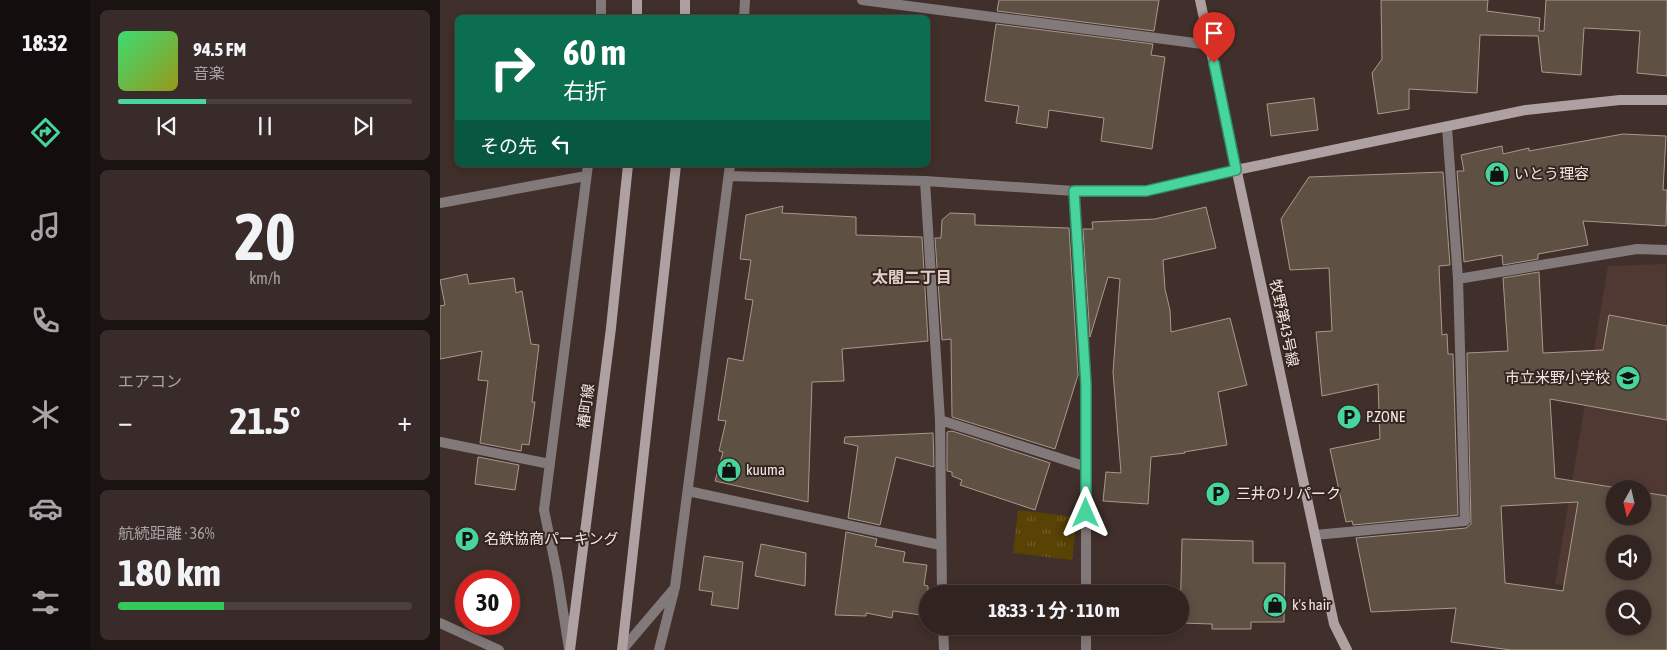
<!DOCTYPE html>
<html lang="ja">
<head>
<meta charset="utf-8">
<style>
  :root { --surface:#302320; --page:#382b29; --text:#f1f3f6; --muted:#a8a4a5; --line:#4b403e; --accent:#48d49d }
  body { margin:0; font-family:"Asap Condensed","Noto Sans JP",sans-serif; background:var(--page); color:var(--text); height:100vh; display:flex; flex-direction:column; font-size:19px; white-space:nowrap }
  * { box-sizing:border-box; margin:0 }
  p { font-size:16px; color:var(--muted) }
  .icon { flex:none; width:28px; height:28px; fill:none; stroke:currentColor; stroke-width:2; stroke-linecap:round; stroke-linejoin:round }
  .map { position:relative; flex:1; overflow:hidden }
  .panel { display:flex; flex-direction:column; gap:10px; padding:10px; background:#1a1312; width:350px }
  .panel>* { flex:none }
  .banner { position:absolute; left:15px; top:15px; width:475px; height:152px; border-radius:8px; box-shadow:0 2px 12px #0003,0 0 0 1px var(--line); background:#0b6e4f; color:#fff; overflow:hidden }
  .needle { width:32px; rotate:188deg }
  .buttons { position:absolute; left:1166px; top:480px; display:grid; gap:10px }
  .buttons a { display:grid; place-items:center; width:45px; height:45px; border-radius:50%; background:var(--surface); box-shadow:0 2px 12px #0003,0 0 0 1px var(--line); font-size:25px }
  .speed { position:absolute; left:15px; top:570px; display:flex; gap:10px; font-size:25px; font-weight:700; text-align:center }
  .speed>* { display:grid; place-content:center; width:65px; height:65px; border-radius:50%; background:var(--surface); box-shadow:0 2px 12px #0003,0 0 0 1px var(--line); line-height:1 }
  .speed .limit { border:8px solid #d22; background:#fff; color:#111 }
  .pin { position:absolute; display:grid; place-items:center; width:42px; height:42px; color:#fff; margin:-51px -21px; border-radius:50% 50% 50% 0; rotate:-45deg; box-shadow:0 0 5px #0007 }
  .pin .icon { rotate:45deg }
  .me { position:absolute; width:55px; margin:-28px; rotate:0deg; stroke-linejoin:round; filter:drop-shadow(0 0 4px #0008) }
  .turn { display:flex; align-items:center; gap:18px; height:105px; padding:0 25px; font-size:22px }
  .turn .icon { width:65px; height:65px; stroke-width:2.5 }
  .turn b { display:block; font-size:35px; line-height:42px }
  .then { display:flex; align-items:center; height:48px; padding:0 25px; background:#0003; gap:10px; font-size:19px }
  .big { font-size:38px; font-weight:700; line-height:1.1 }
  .panel .card { flex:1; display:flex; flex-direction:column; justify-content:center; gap:8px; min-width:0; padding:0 18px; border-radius:8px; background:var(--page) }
  .panel .dial { align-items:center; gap:0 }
  .dial b { font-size:65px; line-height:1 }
  .song { display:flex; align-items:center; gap:15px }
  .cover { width:60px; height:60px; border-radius:8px; background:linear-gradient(135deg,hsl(140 70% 55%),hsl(60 70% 35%)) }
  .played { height:5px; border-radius:2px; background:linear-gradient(90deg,var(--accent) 30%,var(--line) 30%) }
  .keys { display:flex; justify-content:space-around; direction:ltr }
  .heat { display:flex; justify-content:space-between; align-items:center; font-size:28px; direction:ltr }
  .charge { height:8px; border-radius:4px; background:linear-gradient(90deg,#34c759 36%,var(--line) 0) }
  .trip { position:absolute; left:479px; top:585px; width:270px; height:50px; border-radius:25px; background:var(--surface); box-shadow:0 2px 12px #0003,0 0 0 1px var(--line); font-weight:700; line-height:50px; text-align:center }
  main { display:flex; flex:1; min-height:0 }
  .tabs { display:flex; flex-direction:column; width:90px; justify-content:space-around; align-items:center; background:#130e0d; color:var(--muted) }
  .tabs .icon { width:35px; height:35px }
  .tabs .active { color:var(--accent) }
  .tabs b { font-size:22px; color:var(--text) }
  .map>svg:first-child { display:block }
  .built { fill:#513933; fill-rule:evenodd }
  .grass { fill:url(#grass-tufts) }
  .building { fill:#5f5044; stroke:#a9998c; fill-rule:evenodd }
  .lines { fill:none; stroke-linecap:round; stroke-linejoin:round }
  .street { stroke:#82797a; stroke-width:10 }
  .secondary { stroke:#afa0a1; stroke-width:10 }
  .route-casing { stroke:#2f8a66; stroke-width:12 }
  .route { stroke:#48d49d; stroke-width:9 }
  .labels { text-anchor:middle; stroke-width:4; stroke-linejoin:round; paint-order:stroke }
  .poi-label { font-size:15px; fill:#f1e6e2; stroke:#352520; text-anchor:start }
  .street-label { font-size:15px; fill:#f1e6e2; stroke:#352520 }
  .neighbourhood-label { font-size:16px; font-weight:bold; fill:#e4cec7; stroke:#352520 }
</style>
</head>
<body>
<main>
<nav class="tabs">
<b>18:32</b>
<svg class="icon active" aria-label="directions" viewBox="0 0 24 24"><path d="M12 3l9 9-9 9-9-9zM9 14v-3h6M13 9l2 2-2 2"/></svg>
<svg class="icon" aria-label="music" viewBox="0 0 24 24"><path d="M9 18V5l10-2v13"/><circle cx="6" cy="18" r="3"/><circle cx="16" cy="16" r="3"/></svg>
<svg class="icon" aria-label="phone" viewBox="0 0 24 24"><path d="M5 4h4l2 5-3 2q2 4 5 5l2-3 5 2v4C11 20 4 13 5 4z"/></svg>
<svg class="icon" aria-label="climate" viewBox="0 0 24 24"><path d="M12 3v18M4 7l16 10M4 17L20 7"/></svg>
<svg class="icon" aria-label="car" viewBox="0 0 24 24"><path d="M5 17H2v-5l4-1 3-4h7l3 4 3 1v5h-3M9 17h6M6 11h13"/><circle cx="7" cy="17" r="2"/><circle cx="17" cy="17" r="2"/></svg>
<svg class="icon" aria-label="filters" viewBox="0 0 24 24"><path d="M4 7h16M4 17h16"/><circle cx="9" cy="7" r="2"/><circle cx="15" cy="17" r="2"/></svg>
</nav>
<section class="panel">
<div class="card">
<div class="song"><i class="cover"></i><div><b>94.5 FM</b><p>音楽</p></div></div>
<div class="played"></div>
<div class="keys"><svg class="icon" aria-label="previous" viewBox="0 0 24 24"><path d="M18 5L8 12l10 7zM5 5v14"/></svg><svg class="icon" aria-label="pause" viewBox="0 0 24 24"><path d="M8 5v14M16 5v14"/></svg><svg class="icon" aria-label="next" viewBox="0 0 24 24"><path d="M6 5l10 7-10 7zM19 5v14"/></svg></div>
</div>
<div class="card dial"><b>20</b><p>km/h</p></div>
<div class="card"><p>エアコン</p>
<div class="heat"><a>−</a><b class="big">21.5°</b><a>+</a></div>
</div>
<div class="card"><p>航続距離 · 36%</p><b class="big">180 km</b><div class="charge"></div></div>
</section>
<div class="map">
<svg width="1227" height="650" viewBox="0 0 1227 650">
  <defs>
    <pattern id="grass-tufts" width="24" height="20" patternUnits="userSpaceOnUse" patternTransform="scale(1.25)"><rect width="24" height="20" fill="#584204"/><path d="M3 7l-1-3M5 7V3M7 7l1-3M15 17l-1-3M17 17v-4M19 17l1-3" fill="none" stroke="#705d28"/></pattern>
  </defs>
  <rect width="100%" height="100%" fill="#402f2a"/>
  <path class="built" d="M1226 264 1227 602 1115 584 1168 266ZM1175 489H1202V516H1175ZM1175 544H1202V571H1175Z"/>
  <path class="grass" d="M578 510 637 517 632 560 573 553Z"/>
  <path class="building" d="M559 0H719L714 31 557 11Z
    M941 0H1048L1047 11 1100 18 1099 31H1104L1106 0H1227V76L1197 73 1200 31 1144 28 1141 75 1102 72 1098 36 1040 35 1037 93 969 89V109L938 114 932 73 942 59Z
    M556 24 713 44 711 55 725 57 712 149 661 141 664 118 609 110 607 128 576 123 579 106 545 101Z
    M874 98 878 130 831 136 827 104Z
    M1183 134 1226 136 1223 190H1227L1226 226 1143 221 1148 245 1098 254V259L1063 265 1062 255 1024 262 1017 171H1024L1021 155 1062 146 1063 154 1089 148V151Z
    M1003 172 1010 265 999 266 1002 335 1007 334 1008 354H1013L1018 515 913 525 912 521 906 522 890 449 940 439 938 384 882 396 876 332 892 331 889 268 850 270 841 219 869 177Z
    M343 206 342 213 416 217V235L482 237 488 341 402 349 404 381 372 382 368 502 275 481 283 452 279 451 286 421 278 420 288 358 303 361 313 300 305 299 311 260 300 259 306 215Z
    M766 207 776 248 723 260 725 289 730 310 731 332 790 318 807 385 778 392 787 445 744 452 745 453 711 457 708 504 663 501 666 472 681 473 673 372 680 279 668 277 650 337 643 229H653L652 222 715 219Z
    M510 213 535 214V225L629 228 638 375 615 449 512 417 511 339 502 340 495 238H501L502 220Z
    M1099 272 1103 353 1163 350 1169 315 1227 326V420L1110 399 1115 478 1184 489H1175V516H1202V492L1227 496V650H1071L1011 642 1016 608 931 612 916 538 1026 528 1031 524 1027 353 1068 351 1063 278ZM1138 502 1123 591 1065 583 1061 506ZM1175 544H1202V571H1175ZM1175 599H1202V626H1175Z
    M27 274 29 284 74 278 76 293 82 291 91 344 99 345 92 402H95L89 445 82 444 81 451 40 443 48 381 38 380 42 351 0 359V306L5 305 0 280Z
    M507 432 512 431 610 463 595 510 520 485 522 480 512 476V472L507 471Z
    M493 433 494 467 456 457 440 525 408 518 418 446 404 443 405 437Z
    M38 457 79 465 75 490 35 484Z
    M406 532 437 539 435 546 465 552 463 562 487 565 484 585 488 586V616L453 611 452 618 426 613V616L395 615Z
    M742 539 813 541V563H845L844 622H811V629H772V624L740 623Z
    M321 544 366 553 365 586 315 576Z
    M264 556 303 562 298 609 271 605 273 592 259 590Z"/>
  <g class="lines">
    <path class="street" d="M161 0V18
      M422 0 770 45
      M304 18 305 0
      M289 176 485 181 634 191H706L796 170
      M485 181 500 420 502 594
      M634 191 646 385V594
      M0 203 146 176
      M1018 279 1197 249 1227 250
      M500 420 647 467
      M0 442 110 464
      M248 491 500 545
      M875 535 1025 521 1018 279 1007 127
      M0 623 59 650
      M503 626 504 650
      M129 649 117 573 104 510 148 165
      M182 650 233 590
      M219 650 235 587 290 165
      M646 650V626"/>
    <path class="secondary" d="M197 0V18
      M245 0V18
      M760 0 894 624 907 650
      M796 170 1086 110 1180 100H1227
      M130 650 171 328 188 165
      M182 650 236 165"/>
  </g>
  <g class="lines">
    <defs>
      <path id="route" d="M646 513V385L634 191H706L796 170 774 63"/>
    </defs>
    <use href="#route" class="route-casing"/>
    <use href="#route" class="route"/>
  </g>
  <defs>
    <symbol id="shop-disc" viewBox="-11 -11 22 22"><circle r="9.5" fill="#48d49d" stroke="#352520"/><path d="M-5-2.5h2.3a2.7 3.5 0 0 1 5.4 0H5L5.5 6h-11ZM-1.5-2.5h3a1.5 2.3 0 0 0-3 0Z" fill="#111"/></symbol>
    <symbol id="school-disc" viewBox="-11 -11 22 22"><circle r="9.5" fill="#48d49d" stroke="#352520"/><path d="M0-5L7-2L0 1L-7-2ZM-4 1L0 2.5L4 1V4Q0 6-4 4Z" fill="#111"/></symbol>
    <symbol id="parking-disc" viewBox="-11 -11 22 22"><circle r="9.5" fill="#48d49d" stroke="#352520"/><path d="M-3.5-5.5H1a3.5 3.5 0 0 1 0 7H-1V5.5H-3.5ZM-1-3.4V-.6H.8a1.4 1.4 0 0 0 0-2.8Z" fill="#111"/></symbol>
  </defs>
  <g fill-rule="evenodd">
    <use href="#shop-disc" x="1043" y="160" width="28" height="28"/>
    <use href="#school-disc" x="1174" y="364" width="28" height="28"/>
    <use href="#parking-disc" x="895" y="403" width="28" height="28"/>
    <use href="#shop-disc" x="275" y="456" width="28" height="28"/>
    <use href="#parking-disc" x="764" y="480" width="28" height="28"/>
    <use href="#parking-disc" x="13" y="525" width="28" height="28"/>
    <use href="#shop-disc" x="821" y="591" width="28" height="28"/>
  </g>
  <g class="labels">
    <g class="poi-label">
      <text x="1074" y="179">いとう理容</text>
      <text x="1170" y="383" text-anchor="end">市立米野小学校</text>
      <text x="926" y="422">P.ZONE</text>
      <text x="306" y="475">kuuma</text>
      <text x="796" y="499">三井のリパーク</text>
      <text x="44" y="544">名鉄協商パーキング</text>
      <text x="852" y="610">k's hair</text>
    </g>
    <g class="street-label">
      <text transform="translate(844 323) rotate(78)" y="5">牧野第43号線</text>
      <text transform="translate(146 406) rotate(-83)" y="5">椿町線</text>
    </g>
    <g class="neighbourhood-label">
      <text x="472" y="283">太閤二丁目</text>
    </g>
  </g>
</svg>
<div class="buttons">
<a><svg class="needle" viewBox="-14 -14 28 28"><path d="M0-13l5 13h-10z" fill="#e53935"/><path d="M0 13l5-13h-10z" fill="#a8a4a5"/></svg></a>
<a><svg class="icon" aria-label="sound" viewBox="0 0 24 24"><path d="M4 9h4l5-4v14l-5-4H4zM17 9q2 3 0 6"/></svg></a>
<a><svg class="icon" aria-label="search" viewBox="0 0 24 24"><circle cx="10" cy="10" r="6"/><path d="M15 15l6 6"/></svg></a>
</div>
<div class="speed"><div class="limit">30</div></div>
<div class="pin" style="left:774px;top:63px;background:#d93025"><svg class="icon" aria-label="arrive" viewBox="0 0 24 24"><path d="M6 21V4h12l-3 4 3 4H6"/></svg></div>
<svg class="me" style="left:646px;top:513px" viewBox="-20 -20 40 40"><path d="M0-17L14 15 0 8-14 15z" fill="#48d49d" stroke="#fff" stroke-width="4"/></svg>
<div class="trip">18:33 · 1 分 · 110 m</div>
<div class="banner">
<div class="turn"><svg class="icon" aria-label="right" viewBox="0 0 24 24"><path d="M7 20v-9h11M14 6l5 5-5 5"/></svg><div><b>60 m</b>右折</div></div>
<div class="then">その先<svg class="icon" aria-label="left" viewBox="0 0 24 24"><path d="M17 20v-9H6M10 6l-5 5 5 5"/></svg></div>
</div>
</div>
</main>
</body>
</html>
